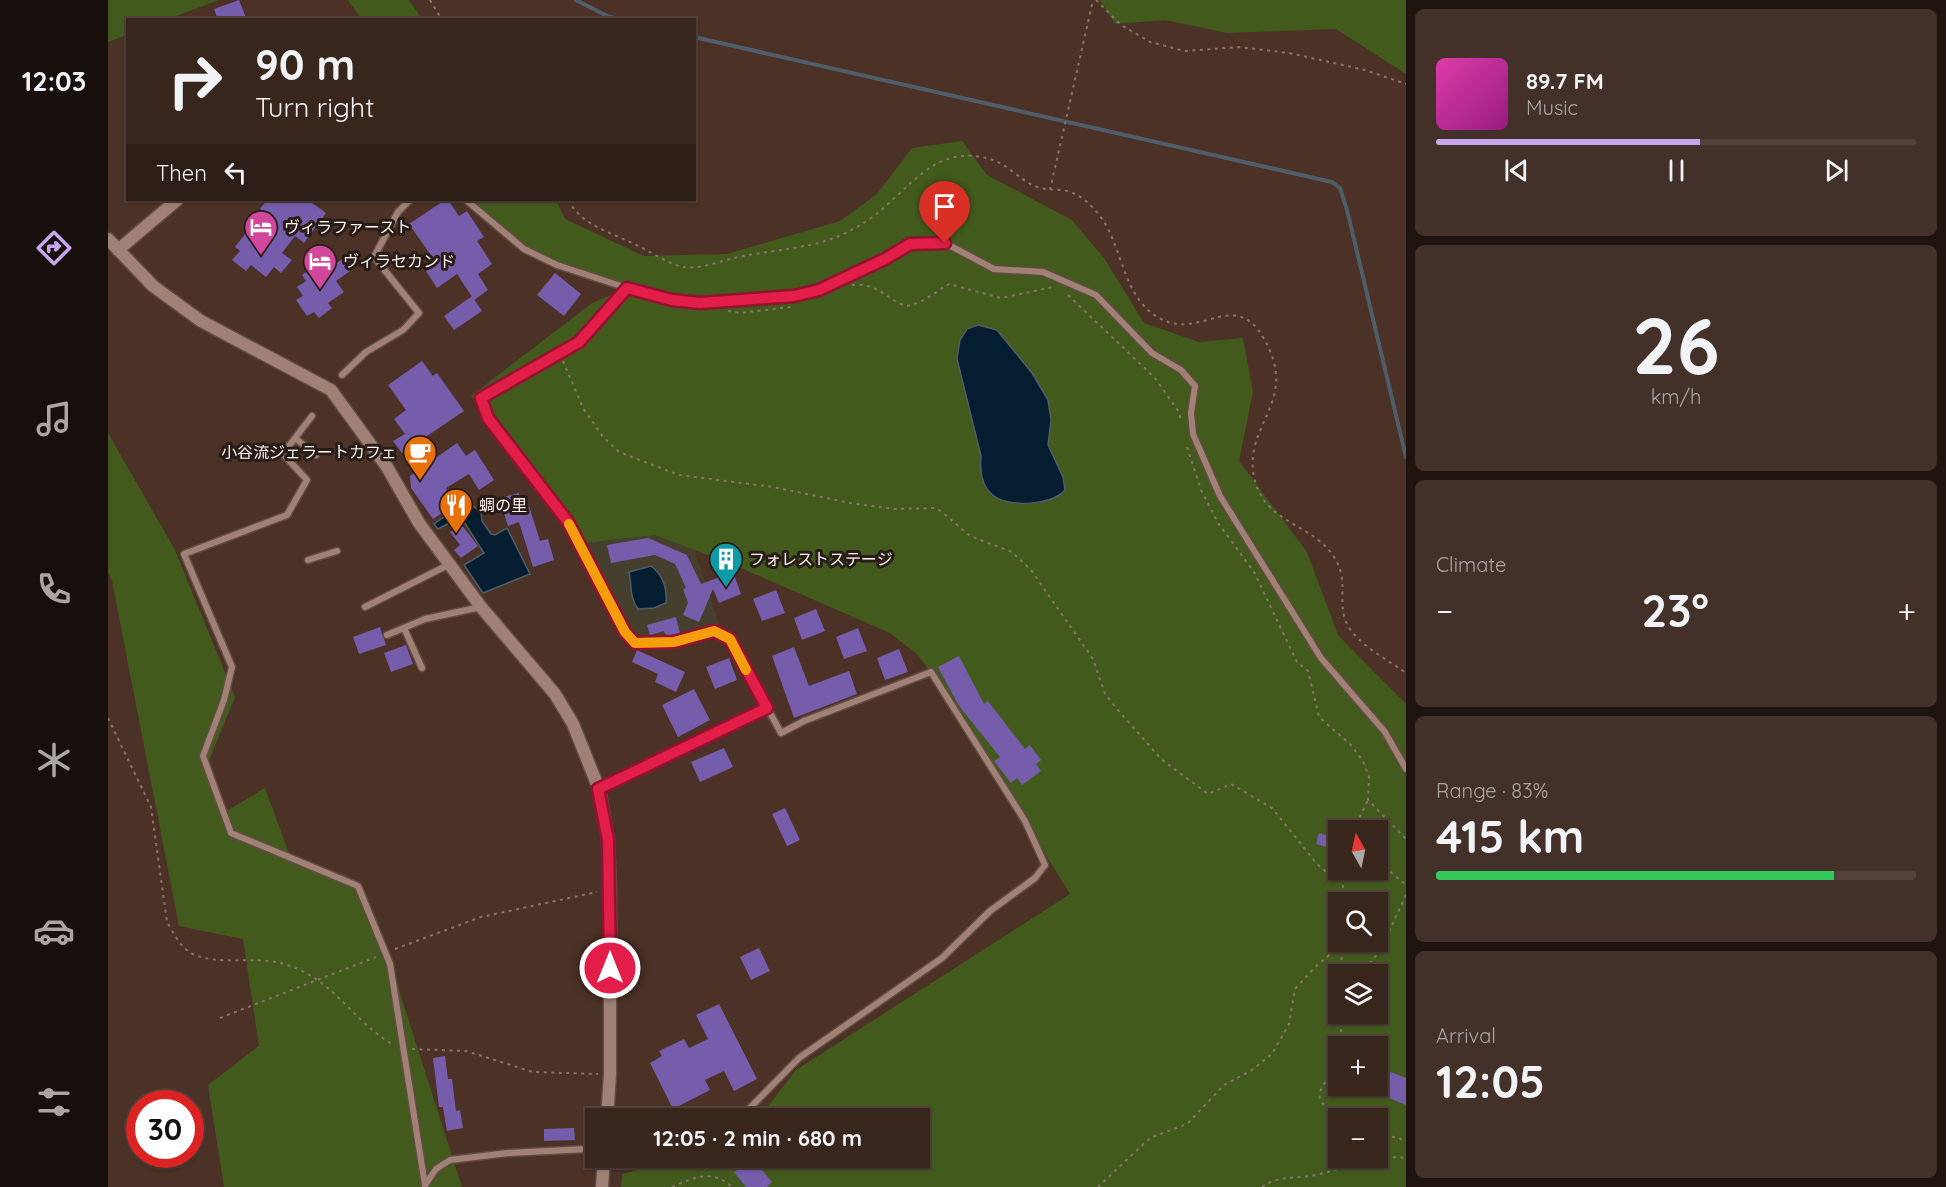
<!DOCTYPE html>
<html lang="en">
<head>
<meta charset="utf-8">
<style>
  :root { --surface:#38251c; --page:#433129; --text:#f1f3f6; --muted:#aba5a3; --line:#52423b; --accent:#c7a6ef }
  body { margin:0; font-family:Quicksand,"Noto Sans JP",sans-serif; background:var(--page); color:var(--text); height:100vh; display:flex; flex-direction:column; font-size:22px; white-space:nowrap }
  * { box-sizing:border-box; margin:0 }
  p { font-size:20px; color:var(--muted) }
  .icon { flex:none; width:33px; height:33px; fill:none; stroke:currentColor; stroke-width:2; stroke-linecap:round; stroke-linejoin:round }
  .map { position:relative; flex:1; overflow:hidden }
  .details { display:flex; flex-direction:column; gap:9px; padding:9px; background:#1f140f; width:540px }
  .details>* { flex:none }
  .banner { position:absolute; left:18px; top:18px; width:570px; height:183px; border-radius:0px; box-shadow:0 2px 4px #0004,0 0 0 2px var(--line); background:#38251c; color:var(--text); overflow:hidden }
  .needle { width:39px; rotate:351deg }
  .tools { position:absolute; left:1220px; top:820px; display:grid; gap:12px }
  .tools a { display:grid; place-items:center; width:60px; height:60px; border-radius:0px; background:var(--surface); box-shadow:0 2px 4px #0004,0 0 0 2px var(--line); font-size:30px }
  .speed { position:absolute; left:18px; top:1090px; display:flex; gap:12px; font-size:30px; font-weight:700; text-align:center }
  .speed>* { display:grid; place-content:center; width:78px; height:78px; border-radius:50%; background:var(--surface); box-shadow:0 2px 4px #0004,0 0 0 2px var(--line); line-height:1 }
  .speed .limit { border:9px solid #d22; background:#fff; color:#111 }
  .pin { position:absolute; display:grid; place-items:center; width:51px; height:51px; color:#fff; margin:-62px -26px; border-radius:50% 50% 50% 0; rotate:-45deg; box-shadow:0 0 6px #0007 }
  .pin .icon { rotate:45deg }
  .me { position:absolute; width:66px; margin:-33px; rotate:0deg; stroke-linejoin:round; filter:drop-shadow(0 0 4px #0008) }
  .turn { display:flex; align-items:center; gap:21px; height:126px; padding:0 30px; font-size:27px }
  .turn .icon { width:78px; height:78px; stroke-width:2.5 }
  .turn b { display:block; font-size:42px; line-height:51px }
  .then { display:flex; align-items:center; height:57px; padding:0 30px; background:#0003; gap:12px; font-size:22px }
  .big { font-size:45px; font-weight:700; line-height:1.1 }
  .details .card { flex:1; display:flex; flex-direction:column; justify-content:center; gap:9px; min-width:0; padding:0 21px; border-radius:9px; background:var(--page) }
  .details .dial { align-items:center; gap:0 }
  .dial b { font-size:78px; line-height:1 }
  .song { display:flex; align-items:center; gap:18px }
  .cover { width:72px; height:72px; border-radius:9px; background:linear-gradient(135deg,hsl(320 70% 55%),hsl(310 70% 35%)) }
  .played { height:6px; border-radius:3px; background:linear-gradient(90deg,var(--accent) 55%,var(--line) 55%) }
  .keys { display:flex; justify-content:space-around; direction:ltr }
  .heat { display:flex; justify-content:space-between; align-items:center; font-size:33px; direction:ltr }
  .charge { height:9px; border-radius:4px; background:linear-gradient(90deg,#34c759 83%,var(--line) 0) }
  .trip { position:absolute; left:477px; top:1108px; width:345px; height:60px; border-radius:0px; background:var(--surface); box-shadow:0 2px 4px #0004,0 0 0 2px var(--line); font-weight:700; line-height:60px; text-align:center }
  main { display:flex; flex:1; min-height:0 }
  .tabs { display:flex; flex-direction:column; width:108px; justify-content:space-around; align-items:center; background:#160f0b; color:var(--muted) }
  .tabs .icon { width:42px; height:42px }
  .tabs .selected { color:var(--accent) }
  .tabs b { font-size:27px; color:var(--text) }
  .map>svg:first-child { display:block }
  .commercial { fill:#463f2d }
  .green { fill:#435a1d; fill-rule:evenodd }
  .water { fill:#051d30; stroke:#4f5d69; stroke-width:1.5 }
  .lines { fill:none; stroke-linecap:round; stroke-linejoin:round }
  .stream { stroke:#4f5d69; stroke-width:4 }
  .building { fill:#755dab }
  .lane-casing { stroke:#614c44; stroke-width:9 }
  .street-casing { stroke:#614c44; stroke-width:15 }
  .path { stroke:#88736a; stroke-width:2; stroke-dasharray:3 4.5; stroke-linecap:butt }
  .lane { stroke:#a18175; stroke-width:6 }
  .street { stroke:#a18175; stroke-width:12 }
  .route-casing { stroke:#92132f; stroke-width:15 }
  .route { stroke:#e11d48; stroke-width:10 }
  .slow { stroke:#f59e0b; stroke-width:10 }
  .labels { text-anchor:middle; stroke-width:6; stroke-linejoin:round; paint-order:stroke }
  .poi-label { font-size:16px; fill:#fdf2ee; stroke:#281c17; text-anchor:start }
</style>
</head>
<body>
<main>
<nav class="tabs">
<b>12:03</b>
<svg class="icon selected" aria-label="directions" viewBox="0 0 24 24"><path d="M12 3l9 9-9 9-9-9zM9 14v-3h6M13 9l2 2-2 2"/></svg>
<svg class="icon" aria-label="music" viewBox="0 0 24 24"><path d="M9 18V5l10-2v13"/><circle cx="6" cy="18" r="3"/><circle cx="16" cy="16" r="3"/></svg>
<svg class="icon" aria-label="phone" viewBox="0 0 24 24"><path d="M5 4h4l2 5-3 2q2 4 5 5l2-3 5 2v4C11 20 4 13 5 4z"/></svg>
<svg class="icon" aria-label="climate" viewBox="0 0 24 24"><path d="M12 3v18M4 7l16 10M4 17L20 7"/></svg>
<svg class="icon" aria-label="car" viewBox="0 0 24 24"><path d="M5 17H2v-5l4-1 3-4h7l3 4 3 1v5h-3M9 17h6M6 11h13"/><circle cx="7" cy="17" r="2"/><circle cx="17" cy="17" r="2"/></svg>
<svg class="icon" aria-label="filters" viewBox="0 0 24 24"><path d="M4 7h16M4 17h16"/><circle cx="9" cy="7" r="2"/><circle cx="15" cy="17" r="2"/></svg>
</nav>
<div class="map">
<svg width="1298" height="1187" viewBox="0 0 1298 1187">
  <rect width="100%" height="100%" fill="#4b3126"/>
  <path class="commercial" d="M547 535 586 549 611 623 574 642 523 641 524 630 477 543Z"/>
  <path class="green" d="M0 0H111L60 19 20 20 19 35 0 42Z
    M240 0H301L314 19H253Z
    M992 0H1298V74L1228 29 1119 33 1057 20 1007 24Z
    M854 141 879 175 964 220 996 258 1036 323 1091 342 1135 338 1145 392 1131 461 1199 552 1230 635 1298 704V1187H513L514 1174 577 1158H812V1119H650L688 1070 962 894 834 688 810 655 782 633 626 565 547 535 477 543 363 396 484 303 518 289 460 270 407 245 358 200H448L457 219 536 256 619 254 732 221 769 194 804 148ZM1230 831H1269V870H1230ZM1230 903H1269V942H1230ZM1230 975H1269V1014H1230ZM1230 1047H1269V1086H1230ZM1230 1119H1269V1158H1230Z
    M0 433 67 550 127 697 98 768 117 812 157 788 183 859 250 886 274 937 354 1187H116L100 1085 151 1046 135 939 71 926 4 581 0 572Z"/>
  <path class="water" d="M870 325 889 330 924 373 940 400 943 420 940 445 955 477 957 490C945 505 902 508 886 496 873 487 872 471 873 456L849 359 852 340 859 329Z
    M356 500 373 512 374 521 383 534 387 535 399 528 422 574 375 593 356 565 376 553 353 517 330 529 326 524 345 510 349 502Z
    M543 566C555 575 559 588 558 603L546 608 530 609C521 597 524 585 521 572Z"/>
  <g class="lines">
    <path class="stream" d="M468 0 499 16 513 20
      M586 37 1224 182 1232 188 1239 210 1298 457"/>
  </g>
  <path class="building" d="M131 0 139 20H110L106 9Z
    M159 200H200L218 213 196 243 187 236 174 253 184 260 173 273 166 267 158 277 143 265 138 271 124 260 132 251 127 247 138 233 142 236 158 214 152 209Z
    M337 200H340L351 216 359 211 376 237 369 241 384 264 370 274 380 290 366 300 349 274 329 288 318 271 329 264 301 224Z
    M234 259 242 271 228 281 236 292 220 303 224 308 211 318 206 312 199 316 188 300 195 296 189 287 198 281 194 275 213 261 220 270Z
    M447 273 473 294 456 316 429 295Z
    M364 296 374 311 346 330 336 316Z
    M314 361 325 376 329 373 356 411 294 453 285 441 297 434 286 419 298 410 280 385Z
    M349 443 358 456 367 450 386 480 371 490 361 474 338 488 341 494 332 500 339 510 325 519 303 488 302 476Z
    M411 493 415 508 421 506 432 541 440 539 446 560 425 567 411 522 400 526 391 498Z
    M353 524 370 546 353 558 346 550 352 545 342 532Z
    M540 538 579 555 593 584 625 572 633 594 611 603 605 589 591 622 575 615 580 603 575 589 578 588 567 564 547 555 503 563 499 545Z
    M668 590 677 613 654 621 645 599Z
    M708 609 717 631 694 640 686 618Z
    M568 617 572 633 558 636 556 631 542 635 539 625Z
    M272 627 278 645 251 654 245 637Z
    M750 628 759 651 736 659 728 637Z
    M298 645 305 664 283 672 276 653Z
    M686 647 701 686 741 671 749 694 686 718 664 656Z
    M791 649 800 672 777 680 769 658Z
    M529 650 577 672 568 692 547 682 550 674 524 662Z
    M851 656 876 704 880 701 917 749 922 745 933 760 928 764 933 771 914 785 909 778 903 783 886 761 892 757 851 706 830 667Z
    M621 658 629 680 607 689 598 667Z
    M586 689 602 720 570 737 554 705Z
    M616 748 625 767 592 782 583 762Z
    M677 808 692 840 679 846 664 814Z
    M1211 833 1230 839V850L1208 844Z
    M651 948 662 971 643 980 632 957Z
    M611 1004 649 1079 626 1091 616 1071 597 1080 602 1090 565 1109 542 1063 554 1056 551 1051 576 1039 581 1048 600 1039 588 1015Z
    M337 1056 340 1079H344L348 1111 352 1110 355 1128 339 1131 335 1107H331L325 1058Z
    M1280 1071 1298 1078V1105L1271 1094Z
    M466 1128 467 1140 436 1141V1129Z
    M644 1158 664 1182 659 1187H638L626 1172Z"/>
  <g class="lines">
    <defs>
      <path id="lane" d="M358 200 416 249 449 265 519 288 564 300 592 303 686 296 711 289 777 259 802 244 837 243 886 269 935 272 988 295 1044 353 1073 370 1087 386 1083 413 1085 434 1112 496 1213 658 1277 732 1298 769
        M519 288 471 342 373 398 380 418 460 522 517 632 527 643 566 642 606 631 622 639 673 733 696 721 823 672 917 821 937 865 927 878 882 911 834 958 691 1058 631 1119
        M234 375 258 352 295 330 311 313 266 257 290 212 302 200
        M204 416 187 438 208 455
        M187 438 175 454 199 480 179 515 76 554 124 667 116 700 95 756 123 833 250 886 282 964 317 1185
        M200 560 229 551
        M257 607 342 564
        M296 628 314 668
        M279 635 317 619 373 607
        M491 789 659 708
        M538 1115 540 1119
        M317 1185 328 1169 342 1160 400 1153 479 1149"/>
      <path id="street" d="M0 239 45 286 93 321 223 390 279 467 311 523 373 607 447 694 465 724 491 789 500 840 502 889V1074L499 1119
        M10 250 69 200
        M494 1187 496 1158"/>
    </defs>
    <use href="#lane" class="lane-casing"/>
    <use href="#street" class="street-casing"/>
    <path class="path" d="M322 0 334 20
      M988 0 1013 25 1042 42 1077 51 1131 47 1181 53 1257 70 1298 84
      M942 190 985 0
      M460 200C475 226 500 231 526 244 540 250 555 261 571 266 588 271 609 262 626 258 679 246 714 252 763 218 803 189 827 141 885 160 900 165 912 180 927 186 936 190 943 189 952 190 969 191 982 203 992 216 1015 246 1014 297 1051 318 1096 343 1131 279 1162 351 1185 404 1136 427 1146 477 1155 520 1197 523 1220 549 1246 579 1226 600 1240 626 1251 645 1280 660 1298 673
      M744 285C773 281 787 310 804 305 817 301 829 291 841 284L893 298 945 287
      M960 295 1047 378 1071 412 1073 421
      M620 311 632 313 683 307
      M455 361 475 408 495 437 511 452 571 475 665 487 742 503 786 509 825 508 833 511 862 536 904 552 923 570 985 659 997 694 1010 710 1053 759 1100 794 1123 784 1164 808 1209 864 1225 878 1235 879 1262 870
      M1079 447 1093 490 1110 523 1146 572 1189 662 1200 671 1211 717 1242 744 1255 761 1261 777 1260 800 1298 839
      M0 718 43 807 59 922C65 932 73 949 85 954 111 966 145 956 173 963 225 977 242 1019 284 1044
      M1245 831 1260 800
      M1269 867 1278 868 1298 885
      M1234 903 1236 870
      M287 949 373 917 489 892
      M1233 975 1234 942
      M1252 975 1272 951 1298 895
      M112 1018 268 957
      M1231 1047 1235 1014
      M304 1049 358 1051 425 1072 490 1074
      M1230 1055C1223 1088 1189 1094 1236 1119
      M1269 1136 1289 1137 1298 1142
      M564 1187C586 1178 603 1168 624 1187
      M990 1187 1042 1138 1079 1124 1116 1085 1144 1070 1164 1054 1181 1024 1187 989 1206 968 1233 945
      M1154 1187C1170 1175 1188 1179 1207 1175 1237 1169 1267 1154 1298 1158"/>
    <use href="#lane" class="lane"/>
    <use href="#street" class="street"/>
  </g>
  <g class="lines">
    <defs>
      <path id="route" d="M502 968 500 840 490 789 659 708 622 639 606 631 566 642 527 643 517 632 460 522 380 418 373 398 471 342 519 288 564 300 592 303 686 296 711 290 777 259 802 244 837 243"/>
    </defs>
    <use href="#route" class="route-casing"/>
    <use href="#route" class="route"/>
    <path class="slow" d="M461 524 517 632 527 643 566 642 606 631 622 639 638 670"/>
  </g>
  <defs>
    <symbol id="hotel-pin" viewBox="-11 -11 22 30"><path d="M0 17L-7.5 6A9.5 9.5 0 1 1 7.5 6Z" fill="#d1479c" stroke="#281c17"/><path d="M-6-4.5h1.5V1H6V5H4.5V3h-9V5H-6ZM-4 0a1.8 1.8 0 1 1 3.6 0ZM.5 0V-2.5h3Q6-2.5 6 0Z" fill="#fff"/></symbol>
    <symbol id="cafe-pin" viewBox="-11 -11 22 30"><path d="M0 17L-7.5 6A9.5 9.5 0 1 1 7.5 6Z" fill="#e8710a" stroke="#281c17"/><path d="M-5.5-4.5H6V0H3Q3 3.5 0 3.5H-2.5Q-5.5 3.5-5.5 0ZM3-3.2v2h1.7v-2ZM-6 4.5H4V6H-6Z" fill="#fff"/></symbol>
    <symbol id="restaurant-pin" viewBox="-11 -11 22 30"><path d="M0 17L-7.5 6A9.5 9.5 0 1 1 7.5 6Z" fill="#e8710a" stroke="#281c17"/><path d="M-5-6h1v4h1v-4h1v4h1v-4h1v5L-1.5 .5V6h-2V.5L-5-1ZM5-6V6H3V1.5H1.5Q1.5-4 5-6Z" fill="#fff"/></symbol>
    <symbol id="building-pin" viewBox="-11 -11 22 30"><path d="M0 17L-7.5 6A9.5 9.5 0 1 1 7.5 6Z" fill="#0f9aa8" stroke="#281c17"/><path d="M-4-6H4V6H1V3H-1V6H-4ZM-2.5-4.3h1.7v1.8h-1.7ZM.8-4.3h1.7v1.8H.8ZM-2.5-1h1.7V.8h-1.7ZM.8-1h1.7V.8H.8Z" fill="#fff"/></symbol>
  </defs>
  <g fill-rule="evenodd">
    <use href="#hotel-pin" x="134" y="208" width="38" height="52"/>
    <use href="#hotel-pin" x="193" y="242" width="38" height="52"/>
    <use href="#cafe-pin" x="293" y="433" width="38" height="52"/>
    <use href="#restaurant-pin" x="329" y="486" width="38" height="52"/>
    <use href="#building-pin" x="599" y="540" width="38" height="52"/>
  </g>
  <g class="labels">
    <g class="poi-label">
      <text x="176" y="233">ヴィラファースト</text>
      <text x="235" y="267">ヴィラセカンド</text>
      <text x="289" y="458" text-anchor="end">小谷流ジェラートカフェ</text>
      <text x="371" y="511">蜩の里</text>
      <text x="641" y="565">フォレストステージ</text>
    </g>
  </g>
</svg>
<div class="tools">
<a><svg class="needle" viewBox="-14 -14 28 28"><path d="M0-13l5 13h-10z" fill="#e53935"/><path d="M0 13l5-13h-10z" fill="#aba5a3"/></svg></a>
<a><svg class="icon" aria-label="search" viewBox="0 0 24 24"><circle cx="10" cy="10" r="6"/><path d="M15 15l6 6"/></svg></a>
<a><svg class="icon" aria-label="layers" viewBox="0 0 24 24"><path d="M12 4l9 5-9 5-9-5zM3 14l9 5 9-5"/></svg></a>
<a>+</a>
<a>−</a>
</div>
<div class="speed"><div class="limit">30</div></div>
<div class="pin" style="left:837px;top:243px;background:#d93025"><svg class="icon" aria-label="arrive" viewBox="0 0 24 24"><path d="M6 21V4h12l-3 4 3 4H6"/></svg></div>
<svg class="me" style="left:502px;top:968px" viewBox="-20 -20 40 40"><circle r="17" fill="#e11d48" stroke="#fff" stroke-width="3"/><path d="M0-11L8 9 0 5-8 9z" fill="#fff"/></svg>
<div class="trip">12:05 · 2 min · 680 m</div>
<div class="banner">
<div class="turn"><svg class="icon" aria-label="right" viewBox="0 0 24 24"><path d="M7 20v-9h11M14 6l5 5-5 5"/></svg><div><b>90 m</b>Turn right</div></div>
<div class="then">Then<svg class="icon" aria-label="left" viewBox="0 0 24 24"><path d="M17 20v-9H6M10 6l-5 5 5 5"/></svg></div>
</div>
</div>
<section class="details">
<div class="card">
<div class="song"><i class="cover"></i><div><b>89.7 FM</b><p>Music</p></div></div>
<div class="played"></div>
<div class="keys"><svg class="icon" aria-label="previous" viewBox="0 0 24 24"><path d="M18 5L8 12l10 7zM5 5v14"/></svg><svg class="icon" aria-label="pause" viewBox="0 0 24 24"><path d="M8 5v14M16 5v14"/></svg><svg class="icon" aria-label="next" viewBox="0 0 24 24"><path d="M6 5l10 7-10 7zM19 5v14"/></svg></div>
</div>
<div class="card dial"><b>26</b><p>km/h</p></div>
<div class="card"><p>Climate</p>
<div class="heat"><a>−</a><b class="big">23°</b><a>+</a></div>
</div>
<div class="card"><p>Range · 83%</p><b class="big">415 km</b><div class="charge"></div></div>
<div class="card"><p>Arrival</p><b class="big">12:05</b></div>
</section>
</main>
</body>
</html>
